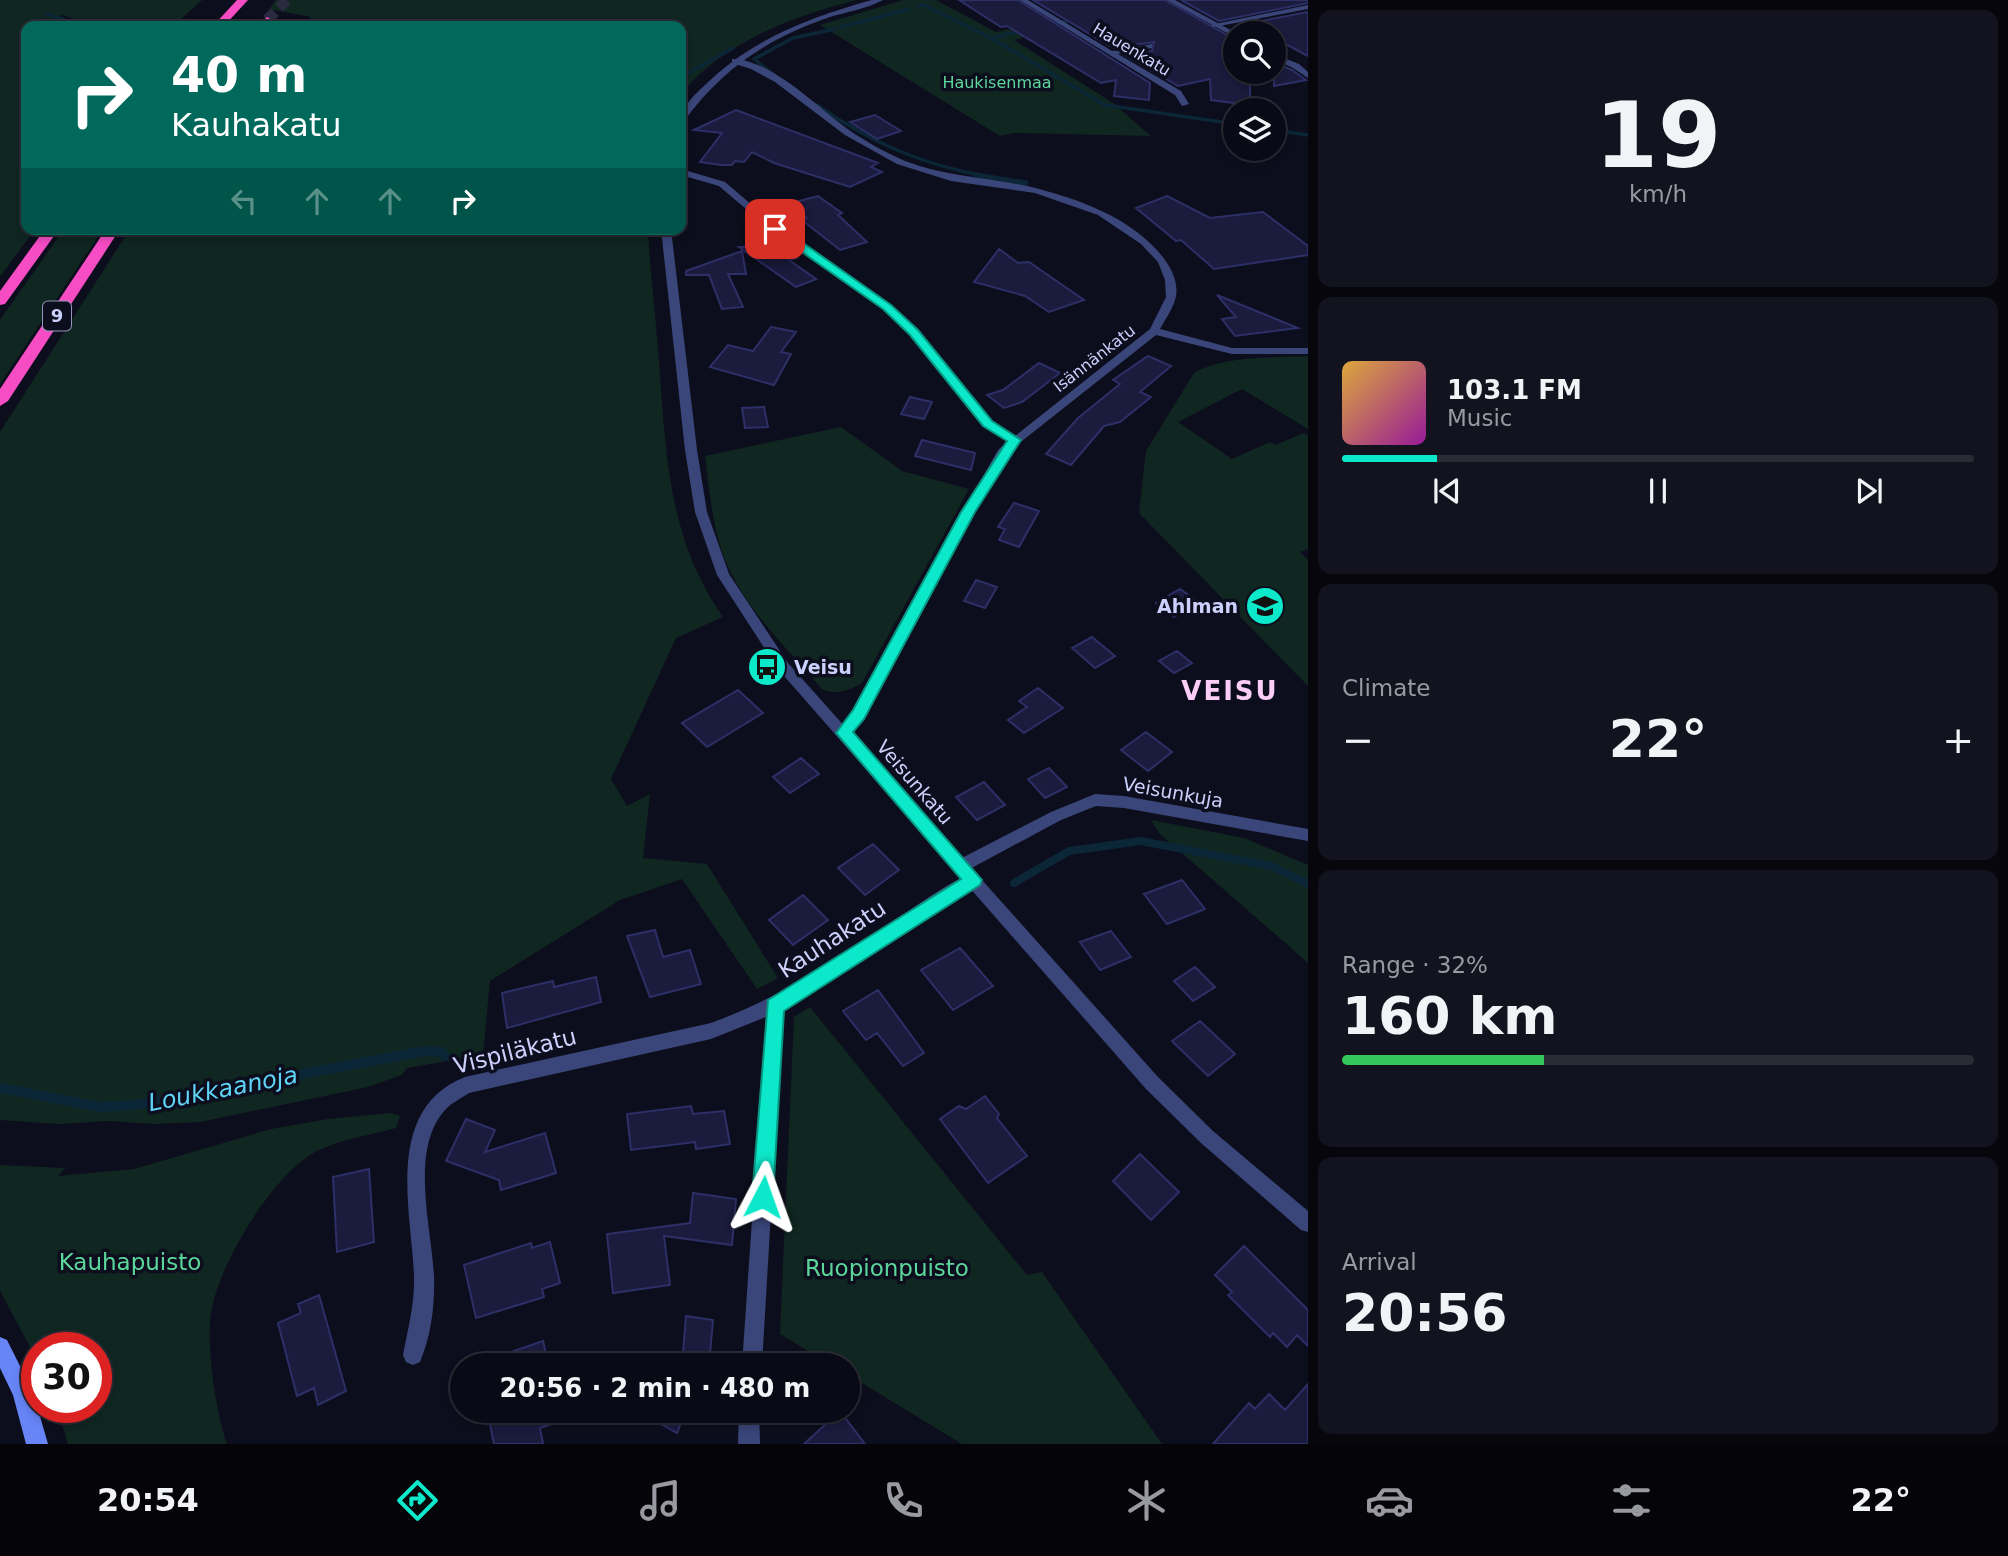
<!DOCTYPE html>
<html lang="en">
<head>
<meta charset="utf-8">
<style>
  :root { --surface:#0a0a16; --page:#13131f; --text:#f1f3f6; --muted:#999aa1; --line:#2a2b35; --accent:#0ce8ca }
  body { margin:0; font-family:"DejaVu Sans",sans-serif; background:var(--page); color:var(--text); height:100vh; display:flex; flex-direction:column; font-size:26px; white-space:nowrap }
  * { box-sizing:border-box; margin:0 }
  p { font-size:23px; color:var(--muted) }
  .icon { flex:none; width:38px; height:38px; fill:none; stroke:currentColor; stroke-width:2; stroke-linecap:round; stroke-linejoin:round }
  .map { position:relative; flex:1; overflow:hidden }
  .sheet { display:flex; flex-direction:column; gap:10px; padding:10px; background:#06060c; width:700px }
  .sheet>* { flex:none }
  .banner { position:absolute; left:21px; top:21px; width:665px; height:214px; border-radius:14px; box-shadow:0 4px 10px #0003,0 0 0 2px var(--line); background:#00695c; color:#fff; overflow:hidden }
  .tools { position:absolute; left:1223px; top:21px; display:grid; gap:14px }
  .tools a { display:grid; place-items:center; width:63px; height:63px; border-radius:50%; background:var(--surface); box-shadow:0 4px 10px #0003,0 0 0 2px var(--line); font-size:35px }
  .speed { position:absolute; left:21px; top:1332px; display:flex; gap:14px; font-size:35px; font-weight:700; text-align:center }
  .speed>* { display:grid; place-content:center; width:91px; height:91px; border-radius:50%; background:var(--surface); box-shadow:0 4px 10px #0003,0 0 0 2px var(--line); line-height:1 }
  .speed .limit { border:10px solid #d22; background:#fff; color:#111 }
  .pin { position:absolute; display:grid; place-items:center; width:60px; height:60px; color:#fff; margin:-30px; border-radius:14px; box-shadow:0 4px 10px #0006 }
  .me { position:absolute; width:77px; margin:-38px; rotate:4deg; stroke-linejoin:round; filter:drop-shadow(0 0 5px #0008) }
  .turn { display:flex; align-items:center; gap:24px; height:147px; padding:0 35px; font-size:32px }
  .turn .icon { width:91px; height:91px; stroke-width:2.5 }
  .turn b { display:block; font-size:49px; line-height:60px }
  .lanes { display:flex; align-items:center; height:66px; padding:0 35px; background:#0003; justify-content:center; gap:35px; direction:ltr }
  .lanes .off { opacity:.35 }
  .big { font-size:52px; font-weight:700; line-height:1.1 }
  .sheet .card { flex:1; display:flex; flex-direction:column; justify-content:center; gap:10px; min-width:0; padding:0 24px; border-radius:14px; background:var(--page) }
  .sheet .dial { align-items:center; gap:0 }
  .dial b { font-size:91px; line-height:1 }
  .song { display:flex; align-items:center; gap:21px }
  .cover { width:84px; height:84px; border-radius:10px; background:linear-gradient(135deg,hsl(40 70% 55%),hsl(300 70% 35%)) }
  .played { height:7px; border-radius:4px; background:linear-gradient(90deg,var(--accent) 15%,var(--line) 15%) }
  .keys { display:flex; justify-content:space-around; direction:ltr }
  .heat { display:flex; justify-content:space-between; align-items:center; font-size:38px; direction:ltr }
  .charge { height:10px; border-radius:5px; background:linear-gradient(90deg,#34c759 32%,var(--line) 0) }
  .trip { position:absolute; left:450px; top:1353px; width:410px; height:70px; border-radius:35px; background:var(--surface); box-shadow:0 4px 10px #0003,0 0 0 2px var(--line); font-weight:700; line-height:70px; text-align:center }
  .tabs { display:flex; height:112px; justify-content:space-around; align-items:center; background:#040409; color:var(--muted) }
  .tabs .icon { width:49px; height:49px }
  .tabs .active { color:var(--accent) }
  .tabs b { font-size:32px; color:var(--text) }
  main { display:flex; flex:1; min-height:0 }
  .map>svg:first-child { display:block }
  .green { fill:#102620 }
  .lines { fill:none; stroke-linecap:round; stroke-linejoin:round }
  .stream-far3 { stroke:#0b2637; stroke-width:3.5 }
  .stream-far2 { stroke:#0b2637; stroke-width:5 }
  .stream-far1 { stroke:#0b2637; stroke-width:8 }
  .stream { stroke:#0b2637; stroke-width:10 }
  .building { fill:#1a1b3d; stroke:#2d2f67; stroke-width:2 }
  .motorway-tunnel { stroke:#2a2b3e; stroke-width:11; stroke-dasharray:11 6; stroke-linecap:butt }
  .service { fill:#3a4679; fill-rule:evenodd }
  .minor { fill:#3a4679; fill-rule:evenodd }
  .tertiary { fill:#3a4679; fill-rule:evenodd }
  .secondary { fill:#6785f7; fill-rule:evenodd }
  .motorway { fill:#f64dc5; fill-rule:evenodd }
  .route { fill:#0ce8ca; stroke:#089783; stroke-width:2 }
  .labels { text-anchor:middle; stroke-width:7; stroke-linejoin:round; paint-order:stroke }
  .far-street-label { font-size:16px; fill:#cbd1fc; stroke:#0d0e1d }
  .far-park-label { font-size:16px; fill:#5cd79c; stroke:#0d0e1d }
  .shield { fill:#0d0e1d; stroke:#9296b9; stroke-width:2 }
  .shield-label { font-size:18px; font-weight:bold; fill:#cbd1fc }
  .poi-label { font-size:19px; font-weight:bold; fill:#cbd1fc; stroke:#0d0e1d; text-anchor:end }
  .street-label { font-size:19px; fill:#cbd1fc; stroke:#0d0e1d }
  .near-street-label { font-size:23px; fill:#cbd1fc; stroke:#0d0e1d }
  .near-park-label { font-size:23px; fill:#5cd79c; stroke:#0d0e1d }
  .near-water-label { font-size:24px; font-style:italic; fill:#5fd4f7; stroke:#0d0e1d }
  .district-label { font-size:26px; font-weight:bold; letter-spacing:2px; fill:#fccdf6; stroke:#0d0e1d }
</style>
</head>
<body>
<main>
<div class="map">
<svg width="1308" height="1444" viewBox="0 0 1308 1444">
  <rect width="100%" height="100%" fill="#0d0e1d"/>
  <path class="green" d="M0 0H202L173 26H92L62 15 60 16 84 26H26V229H35L0 277Z
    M276 0H857C793 16 724 42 681 94V26H305L311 17 269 9Z
    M903 0H936L996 32 1051 20 1063 28 1014 40 1113 103 1151 136 1014 133 1000 136 820 25Z
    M64 229H103L0 384V320Z
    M130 229H648C650 274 656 318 659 362 666 454 668 539 723 617L676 638 611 779 627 806 650 794 643 858 707 864 778 978 757 989 682 879 620 900 490 981 483 1055 407 1068 402 1075 368 1087 200 1122 155 1124 108 1121 59 1124 0 1120V432Z
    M1308 356V429L1242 389 1178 422 1232 459 1270 442 1276 445 1304 433 1308 435V549L1300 552 1308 560V686L1139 513 1146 451 1194 373C1226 355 1272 358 1308 356Z
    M841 427 902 471 969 489 862 683C849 690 837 696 822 689 790 652 752 615 730 571 713 537 710 494 705 456Z
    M1151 820 1244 838 1308 865V963L1159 833Z
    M810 1007 1027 1275 1042 1272 1162 1444H962L847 1374V1365H831L780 1334 794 1017Z
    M390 1113 400 1116 396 1128C371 1135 342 1139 319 1150 273 1172 213 1271 210 1322 208 1357 216 1412 227 1444H68L57 1407H96V1348H37V1360L0 1291V1165L65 1168 58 1176 134 1169 271 1129 328 1119Z"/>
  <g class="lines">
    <path class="stream-far3" d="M917 6 924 5 991 38 1105 105 1236 124
      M47 14 82 26
      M1047 25 1077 19
      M841 27 909 9
      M991 38 1026 30
      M773 74 754 59 793 38 835 29
      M681 77 733 48
      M817 105C870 142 922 165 986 176
      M1274 130 1308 135"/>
    <path class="stream-far2" d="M976 175 1026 183"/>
    <path class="stream-far1" d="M1014 883 1069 851 1141 841 1271 866 1308 884"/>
    <path class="stream" d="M0 1088 100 1107 135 1105 425 1051 442 1052 445 1056"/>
  </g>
  <path class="building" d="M959 0H1018L1150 83 1149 100 1114 96 1116 80 1101 83 1007 26 1001 27Z
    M1033 0H1165L1236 40V72H1250V105L1211 100 1210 79 1178 86 1125 55 1152 51 1154 42 1113 48Z
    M1181 0H1308V3L1219 21Z
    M1308 12V56L1274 38V33H1264L1246 24Z
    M1280 65 1292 70 1306 80 1274 86V66Z
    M736 110 878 163 871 167 882 172 850 187 774 163 752 152 744 162 735 161 732 165H721L700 162 722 133 694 130Z
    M875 115 901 131 877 139 850 122Z
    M818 196 842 213 838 215 867 242 840 250 802 220 807 218 788 204Z
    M1167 196 1210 218 1263 212 1308 246V255L1214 269 1181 240 1176 241 1136 208Z
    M759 241 764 244 772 241 797 258 789 260 816 279 796 287 739 247H754Z
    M999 249 1018 263 1029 262 1084 300 1049 312 1025 296 974 282Z
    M742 251 746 274H728L743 307 722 309 709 275H686V271Z
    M1217 295 1298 328 1235 336 1222 319 1236 317Z
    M771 327 796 332 781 352 791 354 774 385 710 367 728 345 753 351Z
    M1148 356 1171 366 1140 392 1151 397 1120 422 1104 426 1071 465 1046 454 1078 418 1120 384 1113 380Z
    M1039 363 1060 373 1022 402 1004 408 987 395 1003 390Z
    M910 397 932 402 924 419 901 414Z
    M764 407 768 427 745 428 742 408Z
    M922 440 975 453 971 470 915 456Z
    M1014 503 1039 511 1019 547 999 540 1005 529 998 527Z
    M976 580 997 587 985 608 964 601Z
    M1180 589 1200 603 1174 617 1156 603Z
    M1092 637 1115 656 1095 668 1072 648Z
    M1177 651 1192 663 1174 673 1159 661Z
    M1038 688 1063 708 1024 733 1008 720 1027 707 1019 701Z
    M738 690 763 713 707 747 682 723Z
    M1146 732 1172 752 1148 771 1121 750Z
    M801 758 819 774 790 793 773 777Z
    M1049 768 1067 787 1045 798 1028 779Z
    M984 782 1005 805 977 820 956 797Z
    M873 844 899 870 865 895 838 868Z
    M1182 880 1205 909 1167 924 1144 894Z
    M803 895 828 920 793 945 769 920Z
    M655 930 663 957 690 950 701 984 650 997 627 936Z
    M1111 931 1131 957 1100 970 1080 942Z
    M960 948 993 986 953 1010 921 970Z
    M1195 967 1215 987 1193 1001 1174 981Z
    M596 977 601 1002 507 1028 502 993 553 981 554 987Z
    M878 990 924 1053 903 1066 877 1033 866 1040 843 1011Z
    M1200 1021 1235 1054 1208 1076 1172 1041Z
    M985 1096 999 1114 997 1118 1027 1156 988 1183 940 1119 959 1106 966 1109Z
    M691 1106 693 1114 724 1111 730 1144 696 1149 695 1142 631 1150 627 1114Z
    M466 1119 495 1130 485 1152 545 1133 556 1173 501 1190 499 1180 446 1161Z
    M1140 1154 1179 1192 1151 1220 1113 1181Z
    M369 1169 374 1242 337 1252 333 1177Z
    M693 1193 736 1199 732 1245 664 1236 670 1285 613 1293 607 1234 690 1223Z
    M550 1242 560 1283 542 1289 544 1297 476 1318 464 1265 531 1243 532 1248Z
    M1244 1246 1308 1310V1346L1297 1335 1287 1347 1273 1333 1270 1337 1228 1295 1232 1292 1215 1275Z
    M319 1295 346 1391 318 1405 314 1388 297 1396 278 1323 301 1313 298 1304Z
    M686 1316 713 1320 709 1365H682Z
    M543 1341 548 1362 538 1365H482V1362Z
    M1308 1384V1444H1213L1249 1403 1255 1409 1269 1394 1285 1410Z
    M487 1410H582V1414L540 1428 543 1444H494Z
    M637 1410H686L677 1433Z
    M840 1411 865 1444H804Z"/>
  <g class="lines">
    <path class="motorway-tunnel" d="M267 20 287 0"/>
    <path class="service" d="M1308 5V9L1214 27 1210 25Z"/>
    <path class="minor" d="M1020 0H1028L1112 51 1152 44V48L1118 54 1181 91 1189 104 1182 106 1175 95Z
      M1167 0H1175L1236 33V38Z
      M1274 54 1299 64 1308 72V78L1293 68 1274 59Z
      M732 59C771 59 818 108 849 130 865 141 886 153 905 161 949 178 994 177 1039 189 1081 200 1126 217 1156 249 1167 261 1179 278 1176 296 1174 307 1165 320 1160 329L1232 348H1308V354H1232L1156 335 1008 452 920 610 864 719 849 737H839L837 733 854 711 908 610 998 450 1008 441 983 426 910 334 872 299 766 226 719 186 681 175V169L725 182 772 222 878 295 918 330 991 422 1015 436 1150 329 1166 297 1165 280 1158 262 1141 244 1098 215 1035 193 951 181 897 164 845 135 775 82 751 69 732 63Z
      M1095 794 1124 796 1308 829V841L1124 808 1096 806 1061 820 966 871 961 873 956 871 953 866 956 861 1051 812Z
      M973 873 979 875 981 880 979 885 852 968 783 1009 762 1365H742L766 1017 711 1039 469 1093C462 1098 453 1102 447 1108 408 1147 432 1228 434 1277 435 1305 431 1336 420 1362L413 1365 406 1362 403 1355C408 1328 415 1303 414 1275 411 1209 384 1109 465 1077L711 1023C771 1001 824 969 877 933 903 916 945 883 973 873Z
      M739 1410H759L760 1444H738Z"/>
    <path class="tertiary" d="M872 0H883C867 9 845 12 827 18 767 39 722 69 684 121H681C681 108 694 95 704 86 750 40 810 17 872 0Z
      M661 229H671L697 450 707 512 729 574 788 663 1158 1077 1213 1131 1308 1211V1232L1301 1230 1201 1143 1146 1089 778 669 717 575 695 512 685 450Z"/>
    <path class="secondary" d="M0 1337 7 1340 33 1392 48 1444H26L13 1395 0 1368Z"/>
    <path class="motorway" d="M237 0H248L224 26H213Z
      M267 17 272 20 267 26H257Z
      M45 229H59L5 304 0 305V291Z
      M106 229H120L8 401 0 406V389Z"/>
  </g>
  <path class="route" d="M772 226H779L891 305 918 330 992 421 1021 440 975 512 864 719 853 732 982 880 980 885 784 1011 773 1197 770 1204 763 1207 755 1204 752 1197 768 1000 961 879 836 733 853 710 961 512 1007 441 983 426 910 335 883 309 772 231Z"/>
  <defs>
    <symbol id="university-disc" viewBox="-11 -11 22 22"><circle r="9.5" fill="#0ce8ca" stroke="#0d0e1d"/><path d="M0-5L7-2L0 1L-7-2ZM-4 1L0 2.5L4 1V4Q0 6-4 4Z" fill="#111"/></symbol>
    <symbol id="bus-disc" viewBox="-11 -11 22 22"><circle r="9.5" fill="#0ce8ca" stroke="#0d0e1d"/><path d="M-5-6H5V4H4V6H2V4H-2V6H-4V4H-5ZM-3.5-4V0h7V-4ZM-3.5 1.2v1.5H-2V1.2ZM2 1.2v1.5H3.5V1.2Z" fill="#111"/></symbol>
  </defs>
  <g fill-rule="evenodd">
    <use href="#university-disc" x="1243" y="584" width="44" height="44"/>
    <use href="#bus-disc" x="745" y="645" width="44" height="44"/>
  </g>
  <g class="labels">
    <g class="far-street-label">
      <text transform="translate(1132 49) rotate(31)" y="6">Hauenkatu</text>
      <text transform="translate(1094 358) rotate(-38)" y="6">Isännänkatu</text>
    </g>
    <g class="far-park-label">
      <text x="997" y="88">Haukisenmaa</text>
    </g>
    <rect class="shield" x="43" y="301.5" width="28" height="29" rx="5"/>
    <g class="shield-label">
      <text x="57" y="322">9</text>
    </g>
    <g class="poi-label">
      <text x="1238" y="613">Ahlman</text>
      <text x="794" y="674" text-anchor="start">Veisu</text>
    </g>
    <g class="street-label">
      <text transform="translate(915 782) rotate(49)" y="7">Veisunkatu</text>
      <text transform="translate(1173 792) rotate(10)" y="7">Veisunkuja</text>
    </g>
    <g class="near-street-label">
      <text transform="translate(832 939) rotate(-33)" y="8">Kauhakatu</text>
      <text transform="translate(515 1051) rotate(-14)" y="8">Vispiläkatu</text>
    </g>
    <g class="near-park-label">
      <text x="130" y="1270">Kauhapuisto</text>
      <text x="887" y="1276">Ruopionpuisto</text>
    </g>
    <g class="near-water-label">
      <text transform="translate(223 1089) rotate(-11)" y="8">Loukkaanoja</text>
    </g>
    <g class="district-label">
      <text x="1230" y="700">VEISU</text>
    </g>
  </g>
</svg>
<div class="tools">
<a><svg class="icon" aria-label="search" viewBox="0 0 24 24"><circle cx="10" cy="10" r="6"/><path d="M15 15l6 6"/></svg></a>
<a><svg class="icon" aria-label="layers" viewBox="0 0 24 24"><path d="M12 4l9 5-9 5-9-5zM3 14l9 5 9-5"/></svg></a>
</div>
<div class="speed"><div class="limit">30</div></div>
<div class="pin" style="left:775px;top:229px;background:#d93025"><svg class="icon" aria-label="arrive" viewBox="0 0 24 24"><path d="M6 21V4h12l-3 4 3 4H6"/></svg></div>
<svg class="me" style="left:763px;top:1197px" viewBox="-20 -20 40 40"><path d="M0-17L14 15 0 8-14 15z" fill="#0ce8ca" stroke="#fff" stroke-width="4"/></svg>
<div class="trip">20:56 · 2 min · 480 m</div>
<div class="banner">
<div class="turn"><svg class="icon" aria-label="right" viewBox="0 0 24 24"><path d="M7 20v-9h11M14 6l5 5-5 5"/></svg><div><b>40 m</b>Kauhakatu</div></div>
<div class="lanes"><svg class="icon off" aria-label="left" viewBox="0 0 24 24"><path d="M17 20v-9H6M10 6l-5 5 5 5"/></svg><svg class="icon off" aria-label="ahead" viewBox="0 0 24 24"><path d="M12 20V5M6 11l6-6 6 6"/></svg><svg class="icon off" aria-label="ahead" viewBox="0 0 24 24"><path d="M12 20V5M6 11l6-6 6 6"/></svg><svg class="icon" aria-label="right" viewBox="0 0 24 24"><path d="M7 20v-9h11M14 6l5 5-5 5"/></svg></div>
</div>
</div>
<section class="sheet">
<div class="card dial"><b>19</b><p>km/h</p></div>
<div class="card">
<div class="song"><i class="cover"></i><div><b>103.1 FM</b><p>Music</p></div></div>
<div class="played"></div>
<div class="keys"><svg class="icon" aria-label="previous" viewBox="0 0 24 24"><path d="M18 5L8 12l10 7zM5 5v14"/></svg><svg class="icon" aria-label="pause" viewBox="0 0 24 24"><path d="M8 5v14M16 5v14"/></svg><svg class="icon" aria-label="next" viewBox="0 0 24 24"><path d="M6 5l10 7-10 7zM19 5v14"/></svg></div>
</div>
<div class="card"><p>Climate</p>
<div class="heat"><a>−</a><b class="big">22°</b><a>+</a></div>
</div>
<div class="card"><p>Range · 32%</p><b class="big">160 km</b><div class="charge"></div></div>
<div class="card"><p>Arrival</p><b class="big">20:56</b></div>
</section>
</main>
<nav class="tabs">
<b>20:54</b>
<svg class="icon active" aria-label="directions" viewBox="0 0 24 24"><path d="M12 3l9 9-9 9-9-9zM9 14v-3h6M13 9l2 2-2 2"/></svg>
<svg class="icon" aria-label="music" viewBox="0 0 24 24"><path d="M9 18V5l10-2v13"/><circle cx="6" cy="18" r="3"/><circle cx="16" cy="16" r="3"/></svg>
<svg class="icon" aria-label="phone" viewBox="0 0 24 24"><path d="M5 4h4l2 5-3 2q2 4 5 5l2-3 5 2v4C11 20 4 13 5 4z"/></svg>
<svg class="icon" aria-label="climate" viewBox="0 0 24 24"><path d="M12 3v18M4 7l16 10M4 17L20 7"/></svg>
<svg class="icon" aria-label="car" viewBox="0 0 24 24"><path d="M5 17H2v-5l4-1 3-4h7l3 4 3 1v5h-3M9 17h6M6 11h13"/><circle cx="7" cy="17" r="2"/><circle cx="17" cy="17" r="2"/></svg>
<svg class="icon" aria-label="filters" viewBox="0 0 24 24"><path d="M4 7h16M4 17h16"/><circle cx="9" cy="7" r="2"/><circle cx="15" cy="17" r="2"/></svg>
<b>22°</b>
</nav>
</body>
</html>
